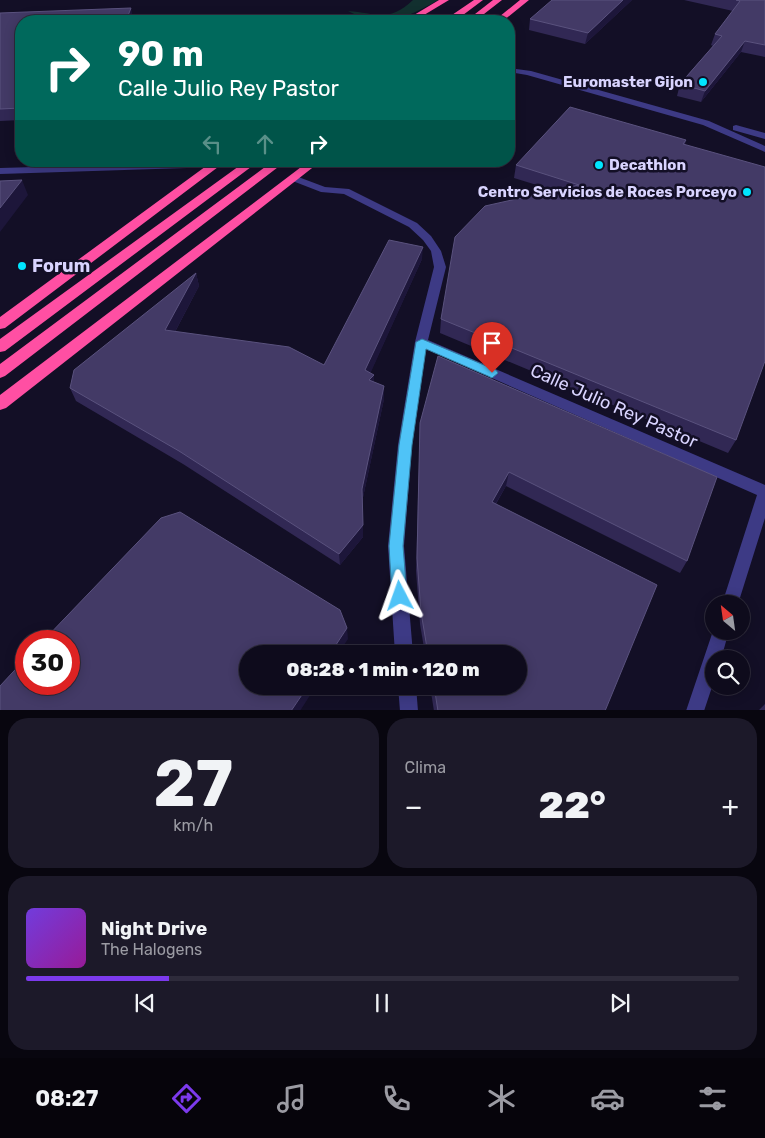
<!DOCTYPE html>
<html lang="es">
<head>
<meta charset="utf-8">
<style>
  :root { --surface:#0e0b1c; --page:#1c1929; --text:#f1f3f6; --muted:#9b9ba3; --line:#2e2b3b; --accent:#7c3aed }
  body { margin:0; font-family:Rubik,sans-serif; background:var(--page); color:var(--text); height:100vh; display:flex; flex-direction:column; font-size:19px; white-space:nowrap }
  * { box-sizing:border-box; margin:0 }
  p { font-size:16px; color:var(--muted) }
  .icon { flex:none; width:28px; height:28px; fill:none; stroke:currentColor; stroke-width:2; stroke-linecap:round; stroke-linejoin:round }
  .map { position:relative; height:710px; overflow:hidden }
  .drawer { display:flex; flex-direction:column; gap:8px; padding:8px; background:#08060f; flex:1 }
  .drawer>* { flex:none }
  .hud { position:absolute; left:15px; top:15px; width:500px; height:152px; border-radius:20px; box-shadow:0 2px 12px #0003,0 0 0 1px var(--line); background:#00695c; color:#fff; overflow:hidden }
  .needle { width:32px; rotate:331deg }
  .fabs { position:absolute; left:705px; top:595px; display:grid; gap:10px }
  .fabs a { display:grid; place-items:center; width:45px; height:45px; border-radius:50%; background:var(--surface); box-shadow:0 2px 12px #0003,0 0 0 1px var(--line); font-size:25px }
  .speed { position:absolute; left:15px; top:630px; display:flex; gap:10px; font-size:25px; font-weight:700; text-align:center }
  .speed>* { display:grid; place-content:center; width:65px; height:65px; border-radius:50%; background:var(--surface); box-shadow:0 2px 12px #0003,0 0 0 1px var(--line); line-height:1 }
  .speed .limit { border:8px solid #d22; background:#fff; color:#111 }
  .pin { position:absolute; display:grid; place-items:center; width:42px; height:42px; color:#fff; margin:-51px -21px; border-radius:50% 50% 50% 0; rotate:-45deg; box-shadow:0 0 5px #0007 }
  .pin .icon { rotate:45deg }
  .me { position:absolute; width:55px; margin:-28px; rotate:356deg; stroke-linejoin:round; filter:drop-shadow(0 0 4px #0008) }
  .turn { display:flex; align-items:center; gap:18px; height:105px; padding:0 20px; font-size:22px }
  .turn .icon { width:65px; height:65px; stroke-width:2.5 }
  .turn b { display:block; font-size:35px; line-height:42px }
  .lanes { display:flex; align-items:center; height:48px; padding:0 20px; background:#0003; justify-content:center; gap:25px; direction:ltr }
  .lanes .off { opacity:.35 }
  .big { font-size:38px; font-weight:800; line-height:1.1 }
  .drawer .tile { flex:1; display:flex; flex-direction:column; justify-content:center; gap:8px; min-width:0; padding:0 18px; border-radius:20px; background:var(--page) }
  .drawer .dial { align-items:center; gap:0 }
  .dial b { font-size:65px; line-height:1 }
  .song { display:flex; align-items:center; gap:15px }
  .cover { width:60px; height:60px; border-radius:8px; background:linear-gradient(135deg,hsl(260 70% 55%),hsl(300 70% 35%)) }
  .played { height:5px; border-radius:2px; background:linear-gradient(90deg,var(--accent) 20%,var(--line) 20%) }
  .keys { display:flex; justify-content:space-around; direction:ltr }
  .heat { display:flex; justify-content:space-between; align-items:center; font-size:28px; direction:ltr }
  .drawer .tiles { flex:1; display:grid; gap:8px; grid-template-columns:1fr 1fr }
  .tile:last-child { grid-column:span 2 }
  .trip { position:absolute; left:239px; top:645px; width:288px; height:50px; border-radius:25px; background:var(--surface); box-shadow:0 2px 12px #0003,0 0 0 1px var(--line); font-weight:800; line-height:50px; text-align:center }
  .tab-bar { display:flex; height:80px; justify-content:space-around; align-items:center; background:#06040b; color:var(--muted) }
  .tab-bar .icon { width:35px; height:35px }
  .tab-bar .selected { color:var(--accent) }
  .tab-bar b { font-size:22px; color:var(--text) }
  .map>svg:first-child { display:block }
  .green { fill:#12302f }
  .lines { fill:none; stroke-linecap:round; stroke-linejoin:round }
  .minor { fill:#3d3a85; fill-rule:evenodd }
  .highway { fill:#ff4fa3; fill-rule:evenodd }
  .wall { fill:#312854 }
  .shaded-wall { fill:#1d163a }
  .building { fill:#433a66; stroke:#5a527e }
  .route { fill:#4fc3f7; stroke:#337fa1 }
  .poi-dot { fill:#00e5ff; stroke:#130f26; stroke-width:2 }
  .labels { text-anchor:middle; stroke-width:5; stroke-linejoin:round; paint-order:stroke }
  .far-poi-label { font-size:15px; font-weight:bold; fill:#d9d4ff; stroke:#130f26; text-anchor:end }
  .poi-label { font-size:18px; font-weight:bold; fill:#d9d4ff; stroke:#130f26; text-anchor:start }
  .street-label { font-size:18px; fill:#d9d4ff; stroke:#130f26 }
</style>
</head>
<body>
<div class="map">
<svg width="765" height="711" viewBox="0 0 765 711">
  <rect width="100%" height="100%" fill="#130f26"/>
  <path class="green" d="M413 0H438C407 18 382 29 348 11 377 13 389 23 413 0Z"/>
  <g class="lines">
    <path class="minor" d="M509 68 531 71 709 121 765 146V152L703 125 527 75 509 72Z
      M736 125 765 133V139L733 130V126Z
      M215 162 220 165 218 167 0 174V168Z
      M293 175 325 187 349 189 417 223 431 236 441 251 446 267 428 340 765 485V518L738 604H722L757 495 426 349 412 445 404 546 413 654H395L388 546 398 445 415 342 434 267 431 251 423 240 409 227 344 194 321 192 290 180 288 178Z
      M714 628V631H729L721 659H714V681L704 711H686Z
      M398 686H416L418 711H400Z"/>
    <path class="highway" d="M439 0H449L414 21H404Z
      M474 0H483L455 21H449V17Z
      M493 0H502L475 21H466Z
      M520 0H529L503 21H494Z
      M213 161H226L5 328 0 329V317Z
      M246 161H259L5 351 0 352V339Z
      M273 161H286L5 376 0 378V364Z
      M309 161H321L6 408 0 410V395Z"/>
  </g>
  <path class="wall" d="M632 0 585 44 529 30 530 19Z
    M684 0H765V57L741 52 701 102 677 96 680 84 713 46 711 45 715 34 733 11Z
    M0 13 133 18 21 21V120L0 121Z
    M686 140 685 144 736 440 728 453 440 333 441 319 553 190 514 178 516 165Z
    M422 259 370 373 374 375V382L384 386V399L362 502 363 537 340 565 183 464 76 401 70 388 196 273 199 286 175 332 324 365Z
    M420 423 687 561 680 573 506 486 496 504 605 711H434L430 686H518V654H425L420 624 416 571Z
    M765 704V711H758Z"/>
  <path class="shaded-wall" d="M623 0H632L585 44 588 33Z
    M131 8 133 18 132 21H126Z
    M745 41 741 52 701 102 705 91Z
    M22 180 28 195 0 232V208Z
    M423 247 422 259 366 383 365 370Z
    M196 273 199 286 169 343 165 330Z
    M374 375V387L369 380Z
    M384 386V399L362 502V489Z
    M509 472 506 486 489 515 492 502Z
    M363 525V537L340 565 339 554Z
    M347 628 348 639 338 654H330Z
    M308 686H316L300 711H291Z"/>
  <path class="building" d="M552 0H623L588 33 530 19Z
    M736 0H765V45L745 41 705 91 680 84 722 36 715 34 740 1Z
    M131 8 126 21H21V108L0 109V13Z
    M570 107 686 140 683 144 765 167V361L736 440 441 319 455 237 485 206 579 185 516 165Z
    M22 180 0 208V181Z
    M389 240 423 247 365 370 374 375 369 380 384 386 362 489 363 525 339 554 179 451 70 388 74 370 196 273 165 330 289 347 324 365Z
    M438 356 717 477 687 561 509 472 492 502 657 585 605 711H438L434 686H518V654H428L421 612 417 558 420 423Z
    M180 512 340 610 347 628 330 654H248V686H308L291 711H0V686L26 658V684H69V641H43L161 518Z"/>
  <path class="route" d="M422 339 496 370 498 373 492 378 488 376 426 349 412 445 403 546 407 596 405 601 400 604 394 601 392 596 389 546 399 445 416 342Z"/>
  <g class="poi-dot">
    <circle cx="703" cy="82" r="5"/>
    <circle cx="599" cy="165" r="5"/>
    <circle cx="747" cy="192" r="5"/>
    <circle cx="22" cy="266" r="5"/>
  </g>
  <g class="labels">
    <g class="far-poi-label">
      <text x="693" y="87">Euromaster Gijon</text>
      <text x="609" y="170" text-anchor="start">Decathlon</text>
      <text x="737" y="197">Centro Servicios de Roces Porceyo</text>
    </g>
    <g class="poi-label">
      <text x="32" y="272">Forum</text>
    </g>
    <g class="street-label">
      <text transform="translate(614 406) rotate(24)" y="6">Calle Julio Rey Pastor</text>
    </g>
  </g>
</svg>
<div class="fabs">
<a><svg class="needle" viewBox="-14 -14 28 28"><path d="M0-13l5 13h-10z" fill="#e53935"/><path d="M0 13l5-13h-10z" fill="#9b9ba3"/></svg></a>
<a><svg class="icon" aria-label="search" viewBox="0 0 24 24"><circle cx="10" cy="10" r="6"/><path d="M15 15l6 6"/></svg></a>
</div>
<div class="speed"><div class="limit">30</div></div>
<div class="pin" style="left:492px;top:373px;background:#d93025"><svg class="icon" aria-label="arrive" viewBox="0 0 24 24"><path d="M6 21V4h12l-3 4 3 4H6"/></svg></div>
<svg class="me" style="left:400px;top:596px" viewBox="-20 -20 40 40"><path d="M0-17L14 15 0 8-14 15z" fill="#4fc3f7" stroke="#fff" stroke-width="4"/></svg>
<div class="trip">08:28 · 1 min · 120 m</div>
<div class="hud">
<div class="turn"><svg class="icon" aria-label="right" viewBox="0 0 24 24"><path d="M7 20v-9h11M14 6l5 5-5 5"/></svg><div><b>90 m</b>Calle Julio Rey Pastor</div></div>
<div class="lanes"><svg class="icon off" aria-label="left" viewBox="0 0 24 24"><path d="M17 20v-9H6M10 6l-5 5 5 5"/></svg><svg class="icon off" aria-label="ahead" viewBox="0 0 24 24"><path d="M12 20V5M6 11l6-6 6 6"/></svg><svg class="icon" aria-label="right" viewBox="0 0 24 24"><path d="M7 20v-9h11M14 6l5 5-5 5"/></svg></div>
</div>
</div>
<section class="drawer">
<div class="tiles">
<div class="tile dial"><b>27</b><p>km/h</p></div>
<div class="tile"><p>Clima</p>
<div class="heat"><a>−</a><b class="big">22°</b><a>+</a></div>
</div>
<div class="tile">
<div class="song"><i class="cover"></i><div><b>Night Drive</b><p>The Halogens</p></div></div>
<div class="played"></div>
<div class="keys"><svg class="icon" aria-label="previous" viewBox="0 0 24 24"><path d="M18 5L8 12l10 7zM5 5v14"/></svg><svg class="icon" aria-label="pause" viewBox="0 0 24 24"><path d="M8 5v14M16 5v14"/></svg><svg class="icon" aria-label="next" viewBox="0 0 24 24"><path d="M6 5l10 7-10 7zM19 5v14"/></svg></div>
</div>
</div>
</section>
<nav class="tab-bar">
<b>08:27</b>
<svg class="icon selected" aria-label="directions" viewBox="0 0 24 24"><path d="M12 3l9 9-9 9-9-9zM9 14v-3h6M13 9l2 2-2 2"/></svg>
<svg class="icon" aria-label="music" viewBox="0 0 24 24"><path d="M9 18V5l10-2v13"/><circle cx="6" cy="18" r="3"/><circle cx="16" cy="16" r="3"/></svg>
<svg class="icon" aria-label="phone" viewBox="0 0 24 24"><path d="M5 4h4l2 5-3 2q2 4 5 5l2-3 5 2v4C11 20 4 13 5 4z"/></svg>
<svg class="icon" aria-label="climate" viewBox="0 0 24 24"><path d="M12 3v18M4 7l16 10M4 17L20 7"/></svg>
<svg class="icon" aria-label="car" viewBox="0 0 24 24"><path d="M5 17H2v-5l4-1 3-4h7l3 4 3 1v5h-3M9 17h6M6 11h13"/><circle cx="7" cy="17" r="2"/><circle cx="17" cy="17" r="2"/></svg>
<svg class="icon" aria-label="filters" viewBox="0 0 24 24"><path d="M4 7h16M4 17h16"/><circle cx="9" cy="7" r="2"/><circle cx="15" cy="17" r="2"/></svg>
</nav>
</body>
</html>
